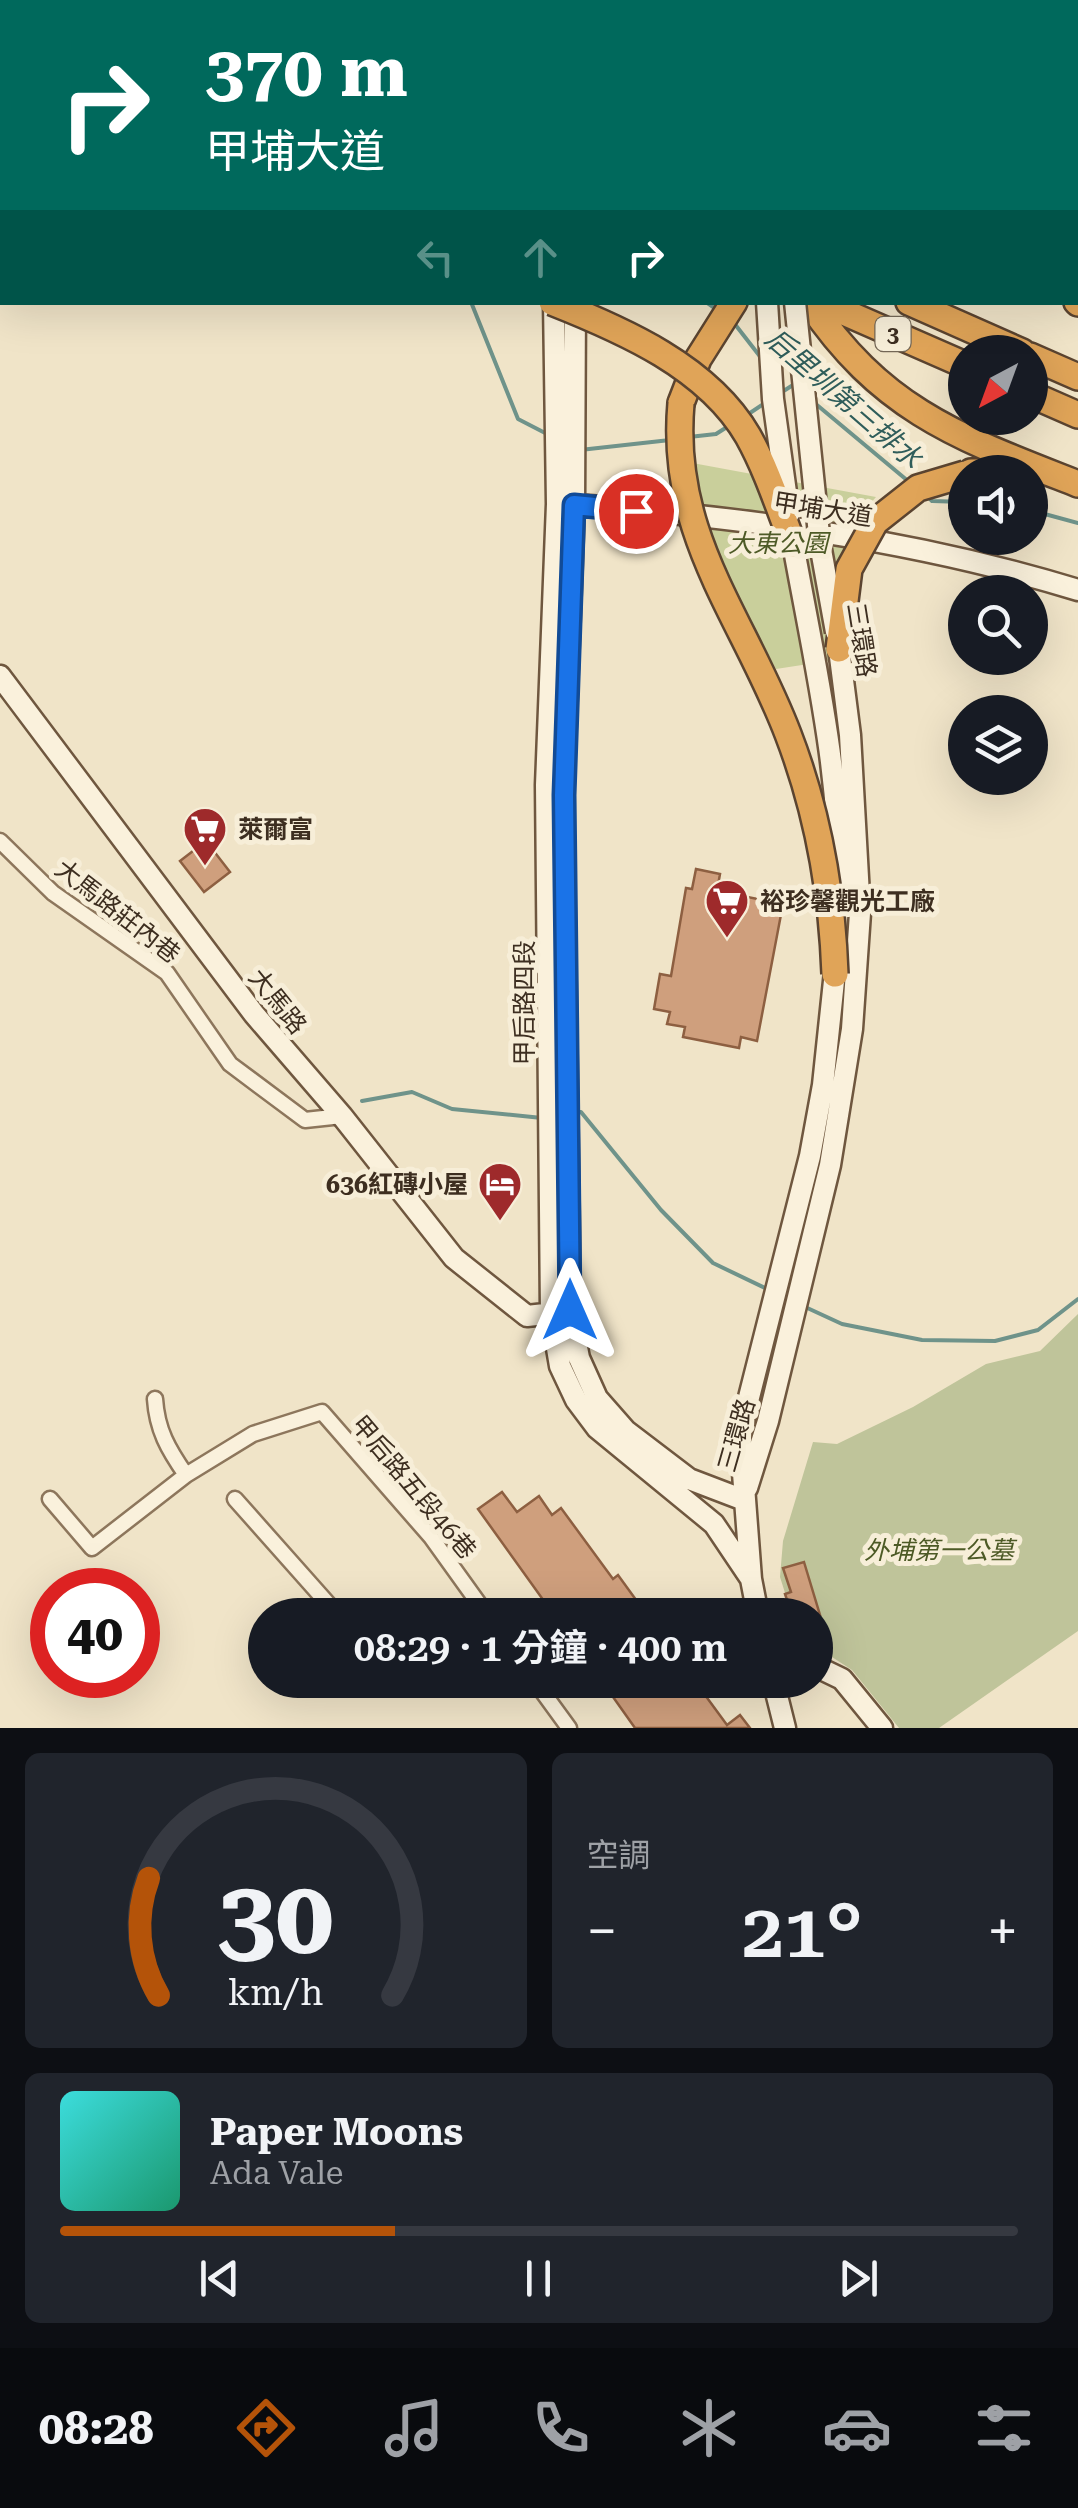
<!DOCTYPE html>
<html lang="zh-TW">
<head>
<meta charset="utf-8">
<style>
  :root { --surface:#171b24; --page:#20242c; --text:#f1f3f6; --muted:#9ea1a6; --line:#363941; --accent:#b45309 }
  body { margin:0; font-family:"Roboto Serif","Noto Sans TC",serif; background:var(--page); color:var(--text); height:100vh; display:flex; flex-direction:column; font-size:38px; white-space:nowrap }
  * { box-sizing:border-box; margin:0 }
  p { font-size:32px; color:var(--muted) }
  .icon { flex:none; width:55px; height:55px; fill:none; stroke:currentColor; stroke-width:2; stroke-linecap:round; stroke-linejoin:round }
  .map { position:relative; height:1728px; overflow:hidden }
  .details { display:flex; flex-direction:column; gap:25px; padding:25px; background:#0d0f14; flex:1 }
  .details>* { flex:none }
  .guide { position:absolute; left:0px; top:0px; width:1080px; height:305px; box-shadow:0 10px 40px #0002; background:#00695c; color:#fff; overflow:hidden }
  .needle { width:65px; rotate:221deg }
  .buttons { position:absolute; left:948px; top:335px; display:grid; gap:20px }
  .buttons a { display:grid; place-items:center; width:100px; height:100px; border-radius:50%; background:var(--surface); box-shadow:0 10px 40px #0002; font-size:50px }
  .speed { position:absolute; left:30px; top:1568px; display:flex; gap:20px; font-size:50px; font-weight:700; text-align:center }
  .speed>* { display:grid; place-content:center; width:130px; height:130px; border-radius:50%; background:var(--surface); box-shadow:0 10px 40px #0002; line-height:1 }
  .speed .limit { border:15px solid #d22; background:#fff; color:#111 }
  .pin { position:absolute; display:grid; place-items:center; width:85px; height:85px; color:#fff; margin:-42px; border:5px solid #fff; border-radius:50%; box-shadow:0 2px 10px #0007 }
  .me { position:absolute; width:110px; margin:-55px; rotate:0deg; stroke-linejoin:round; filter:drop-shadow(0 0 8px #0008) }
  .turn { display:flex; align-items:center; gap:35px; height:210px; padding:0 40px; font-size:45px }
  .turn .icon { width:130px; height:130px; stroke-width:2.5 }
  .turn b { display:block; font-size:70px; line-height:85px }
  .lanes { display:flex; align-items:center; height:95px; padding:0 40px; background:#0003; justify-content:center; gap:50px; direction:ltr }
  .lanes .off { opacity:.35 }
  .big { font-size:75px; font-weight:600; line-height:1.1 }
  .details .widget { flex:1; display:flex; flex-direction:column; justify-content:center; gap:15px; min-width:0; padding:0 35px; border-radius:15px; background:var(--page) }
  .details .dial { align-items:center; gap:0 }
  .dial svg { height:260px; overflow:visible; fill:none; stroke:var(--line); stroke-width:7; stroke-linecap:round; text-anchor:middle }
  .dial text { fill:var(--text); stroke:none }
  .song { display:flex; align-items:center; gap:30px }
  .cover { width:120px; height:120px; border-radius:15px; background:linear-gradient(135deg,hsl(180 70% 55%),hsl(160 70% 35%)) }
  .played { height:10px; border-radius:5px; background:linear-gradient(90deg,var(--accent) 35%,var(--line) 35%) }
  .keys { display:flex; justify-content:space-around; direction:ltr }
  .heat { display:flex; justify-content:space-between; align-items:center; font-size:55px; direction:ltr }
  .details .tiles { flex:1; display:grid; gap:25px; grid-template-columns:1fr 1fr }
  .widget:last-child { grid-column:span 2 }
  .trip { position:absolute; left:248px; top:1598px; width:585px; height:100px; border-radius:50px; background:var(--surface); box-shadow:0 10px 40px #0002; font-weight:600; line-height:100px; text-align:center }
  .dock { display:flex; height:160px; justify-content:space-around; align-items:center; background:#090b0e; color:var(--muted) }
  .dock .icon { width:70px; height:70px }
  .dock .active { color:var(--accent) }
  .dock b { font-size:45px; color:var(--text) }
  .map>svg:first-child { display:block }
  .green { fill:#c9cf9b }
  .cemetery { fill:#bfc49a }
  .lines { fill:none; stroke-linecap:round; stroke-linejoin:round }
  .stream { stroke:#6f938a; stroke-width:4 }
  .building { fill:#cf9f7d; stroke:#8d5f41; stroke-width:2.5 }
  .street-casing { stroke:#8d765c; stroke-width:19 }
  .secondary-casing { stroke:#6f573f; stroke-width:25 }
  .highway-casing { stroke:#5b4430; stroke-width:30 }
  .street { stroke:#faf1dc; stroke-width:14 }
  .secondary { stroke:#faf1dc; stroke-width:20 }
  .highway { stroke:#e0a458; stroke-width:25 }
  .secondary-bridge-casing { stroke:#6f573f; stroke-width:25; stroke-linecap:butt }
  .highway-bridge-casing { stroke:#5b4430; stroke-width:30; stroke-linecap:butt }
  .secondary-bridge { stroke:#faf1dc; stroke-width:20 }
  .highway-bridge { stroke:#e0a458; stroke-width:25 }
  .route-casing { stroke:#114b97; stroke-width:25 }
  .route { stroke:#1a73e8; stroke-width:18 }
  .labels { text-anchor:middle; stroke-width:10; stroke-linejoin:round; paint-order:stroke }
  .shield { fill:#f7eed8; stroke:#756857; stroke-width:2.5 }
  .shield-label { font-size:22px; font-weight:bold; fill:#3d2e20 }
  .street-label { font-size:25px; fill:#3d2e20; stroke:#f7eed8 }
  .park-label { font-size:25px; font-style:italic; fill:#4d5a26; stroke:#f7eed8 }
  .poi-label { font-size:25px; font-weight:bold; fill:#3d2e20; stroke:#f7eed8; text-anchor:start }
  .water-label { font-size:28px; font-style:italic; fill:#2f5d5a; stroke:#f7eed8 }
</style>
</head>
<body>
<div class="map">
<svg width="1078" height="1728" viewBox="0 0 1078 1728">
  <rect width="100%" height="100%" fill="#f0e4c8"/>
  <path class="green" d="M687 462 876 497C834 541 835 603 828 661L776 669 715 559Z"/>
  <path class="cemetery" d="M1078 1314V1631L939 1728H899L852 1670 815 1646V1615H792L780 1577 783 1541 813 1442 837 1444 913 1407 986 1364 1040 1351Z"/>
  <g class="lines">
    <path class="stream" d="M471 302 518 419 549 435
      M706 302 719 311
      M734 323 762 359
      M782 392 793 385
      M811 400 908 481
      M744 417 765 403
      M689 437 716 434 727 427
      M580 450 670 440
      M927 496 932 501 965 502
      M1030 510 1078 523
      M362 1101 412 1092 452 1109 542 1118
      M576 1113 581 1112 661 1210 713 1263 767 1289
      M803 1306 842 1324 922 1340 995 1341 1038 1330 1078 1299"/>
  </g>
  <path class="building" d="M206 841 230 872 204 892 180 861Z
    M696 869 720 874 717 891 783 904 757 1041 741 1037 739 1048 683 1037 685 1027 667 1024 670 1012 654 1009 660 974 671 976 686 888 692 889Z
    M502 1492 517 1512 539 1496 552 1515 561 1508 613 1579 618 1575 647 1615H554L478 1509Z
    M804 1562 820 1615H798L795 1608 790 1609 785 1594 791 1592 783 1568Z
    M601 1680H694L727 1725 740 1715 750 1728H635Z"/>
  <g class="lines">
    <defs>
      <path id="street" d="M931 0 932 2
        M0 841 53 893 167 973 230 1064 305 1120 342 1116
        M155 1399C157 1430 168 1449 186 1475
        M50 1499 92 1548 186 1475 253 1434 322 1412 431 1537 487 1615
        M235 1499 338 1615
        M534 1680 569 1728"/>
      <path id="secondary" d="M372 0 378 2
        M414 0 419 2
        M777 2V0
        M803 2V0
        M554 302 557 504 546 785 551 1313 560 1366 576 1400 597 1428 714 1524 751 1579
        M575 302 574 505 563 795 570 1311 579 1358 597 1398 626 1431 689 1479 744 1500
        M563 504C736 516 912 539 1078 590
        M793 544C814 660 842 779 839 898
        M0 676 254 1014 342 1116 454 1258 527 1316 563 1312
        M747 1488 768 1421 830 1165 852 1029 860 913 850 735 839 649
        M758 1615 751 1579 740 1433 810 1156 823 1085 836 962
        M815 1666 842 1679 882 1728
        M773 1680 785 1728"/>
      <path id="highway" d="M38 0 47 2
        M146 0 155 2
        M282 0 290 2
        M888 0V2
        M751 2 753 0
        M870 2V0
        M0 57 2 58
        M809 302C883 412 961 438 1078 484
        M821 302 965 365
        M909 302 1022 352
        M1077 302 1078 303
        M1030 356 1078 377
        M1030 394 1078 415
        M681 403 698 359 734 302
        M971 472H990"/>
    </defs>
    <use href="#street" class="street-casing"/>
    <use href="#secondary" class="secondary-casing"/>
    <use href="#highway" class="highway-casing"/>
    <use href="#street" class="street"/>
    <use href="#secondary" class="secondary"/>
    <use href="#highway" class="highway"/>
    <defs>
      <path id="secondary-bridge" d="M767 302 773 399 789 514
        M795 302 820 544 836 632"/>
      <path id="highway-bridge" d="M552 302C623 330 708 367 748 436 767 470 779 508 793 544
        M681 403C669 537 743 616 788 734 818 812 832 890 835 974
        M839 649 849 569 875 522 918 488 965 474"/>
    </defs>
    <use href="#secondary-bridge" class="secondary-bridge-casing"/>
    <use href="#highway-bridge" class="highway-bridge-casing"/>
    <use href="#secondary-bridge" class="secondary-bridge"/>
    <use href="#highway-bridge" class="highway-bridge"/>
  </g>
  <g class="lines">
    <defs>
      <path id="route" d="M570 1310 564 795 574 505 636 511"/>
    </defs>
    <use href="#route" class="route-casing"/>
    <use href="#route" class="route"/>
  </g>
  <defs>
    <symbol id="supermarket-pin" viewBox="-11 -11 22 30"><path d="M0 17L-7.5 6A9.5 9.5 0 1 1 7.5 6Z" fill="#9e2a2b" stroke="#f7eed8"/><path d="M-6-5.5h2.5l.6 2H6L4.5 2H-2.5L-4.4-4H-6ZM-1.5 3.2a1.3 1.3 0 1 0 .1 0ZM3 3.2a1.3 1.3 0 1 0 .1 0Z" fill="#fff"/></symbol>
    <symbol id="hotel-pin" viewBox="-11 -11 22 30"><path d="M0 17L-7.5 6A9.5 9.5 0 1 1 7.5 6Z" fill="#9e2a2b" stroke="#f7eed8"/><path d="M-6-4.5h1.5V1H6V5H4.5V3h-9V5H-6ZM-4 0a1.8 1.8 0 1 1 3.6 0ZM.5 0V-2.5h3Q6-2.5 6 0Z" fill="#fff"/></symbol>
  </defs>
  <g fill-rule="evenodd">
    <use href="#supermarket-pin" x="180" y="804" width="50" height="68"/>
    <use href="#supermarket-pin" x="702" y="876" width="50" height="68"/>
    <use href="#hotel-pin" x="475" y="1159" width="50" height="68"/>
  </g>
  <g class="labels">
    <rect class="shield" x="875.5" y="317" width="35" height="34" rx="8"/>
    <g class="shield-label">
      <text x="893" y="342">3</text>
    </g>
    <g class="street-label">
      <text transform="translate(823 509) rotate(9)" y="9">甲埔大道</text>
      <text transform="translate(862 640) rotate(81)" y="9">三環路</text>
      <text transform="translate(118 911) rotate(38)" y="9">大馬路莊內巷</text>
      <text transform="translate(278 1001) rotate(51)" y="9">大馬路</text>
      <text transform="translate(524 1003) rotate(-90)" y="9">甲后路四段</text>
      <text transform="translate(736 1435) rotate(-74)" y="9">三環路</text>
      <text transform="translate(414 1487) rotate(50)" y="9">甲后路五段46巷</text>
    </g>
    <g class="park-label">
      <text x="778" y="552">大東公園</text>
      <text x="939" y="1559">外埔第一公墓</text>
    </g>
    <g class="poi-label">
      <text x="238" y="838">萊爾富</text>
      <text x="760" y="910">裕珍馨觀光工廠</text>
      <text x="468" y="1193" text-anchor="end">636紅磚小屋</text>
    </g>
    <g class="water-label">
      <text transform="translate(844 398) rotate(41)" y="10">后里圳第三排水</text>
    </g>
  </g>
</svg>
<div class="buttons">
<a><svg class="needle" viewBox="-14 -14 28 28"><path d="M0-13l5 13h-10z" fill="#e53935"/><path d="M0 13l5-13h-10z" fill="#9ea1a6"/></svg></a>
<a><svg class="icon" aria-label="sound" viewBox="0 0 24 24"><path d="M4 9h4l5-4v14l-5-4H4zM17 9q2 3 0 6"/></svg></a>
<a><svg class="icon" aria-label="search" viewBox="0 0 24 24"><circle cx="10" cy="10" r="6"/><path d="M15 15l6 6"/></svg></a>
<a><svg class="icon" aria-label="layers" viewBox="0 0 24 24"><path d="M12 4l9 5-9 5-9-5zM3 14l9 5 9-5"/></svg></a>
</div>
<div class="speed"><div class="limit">40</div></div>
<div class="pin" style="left:636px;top:511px;background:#d93025"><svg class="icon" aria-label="arrive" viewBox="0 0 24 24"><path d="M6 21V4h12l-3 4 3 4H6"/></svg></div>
<svg class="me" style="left:570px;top:1310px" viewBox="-20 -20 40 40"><path d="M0-17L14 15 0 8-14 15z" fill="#1a73e8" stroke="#fff" stroke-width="4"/></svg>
<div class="trip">08:29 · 1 分鐘 · 400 m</div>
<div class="guide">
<div class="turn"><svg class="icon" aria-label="right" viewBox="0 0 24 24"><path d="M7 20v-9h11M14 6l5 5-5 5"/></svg><div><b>370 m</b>甲埔大道</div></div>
<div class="lanes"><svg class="icon off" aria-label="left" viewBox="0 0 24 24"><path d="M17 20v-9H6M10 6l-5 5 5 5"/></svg><svg class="icon off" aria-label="ahead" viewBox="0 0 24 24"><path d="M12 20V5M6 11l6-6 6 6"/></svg><svg class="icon" aria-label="right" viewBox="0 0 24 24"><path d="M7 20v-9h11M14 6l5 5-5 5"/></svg></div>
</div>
</div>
<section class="details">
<div class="tiles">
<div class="widget dial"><svg viewBox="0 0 100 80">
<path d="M14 69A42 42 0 1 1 86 69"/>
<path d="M14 69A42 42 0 0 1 11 33" stroke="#b45309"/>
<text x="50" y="56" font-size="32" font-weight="700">30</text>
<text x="50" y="72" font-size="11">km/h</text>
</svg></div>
<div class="widget"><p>空調</p>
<div class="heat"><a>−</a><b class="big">21°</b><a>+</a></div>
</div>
<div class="widget">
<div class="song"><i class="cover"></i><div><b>Paper Moons</b><p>Ada Vale</p></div></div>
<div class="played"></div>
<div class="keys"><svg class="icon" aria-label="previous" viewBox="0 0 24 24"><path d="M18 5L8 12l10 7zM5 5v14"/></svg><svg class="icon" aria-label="pause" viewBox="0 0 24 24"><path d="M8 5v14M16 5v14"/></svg><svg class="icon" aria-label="next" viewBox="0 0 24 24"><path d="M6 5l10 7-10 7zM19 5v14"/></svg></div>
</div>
</div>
</section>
<nav class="dock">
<b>08:28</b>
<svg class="icon active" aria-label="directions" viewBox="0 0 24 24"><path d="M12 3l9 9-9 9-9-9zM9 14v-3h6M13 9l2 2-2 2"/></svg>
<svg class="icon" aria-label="music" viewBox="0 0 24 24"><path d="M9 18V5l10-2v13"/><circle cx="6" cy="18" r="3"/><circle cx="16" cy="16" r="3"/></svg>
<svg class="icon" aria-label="phone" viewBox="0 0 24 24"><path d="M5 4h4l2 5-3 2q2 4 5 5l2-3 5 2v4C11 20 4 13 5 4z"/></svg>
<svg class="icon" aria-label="climate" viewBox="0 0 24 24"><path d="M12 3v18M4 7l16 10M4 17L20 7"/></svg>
<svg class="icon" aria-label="car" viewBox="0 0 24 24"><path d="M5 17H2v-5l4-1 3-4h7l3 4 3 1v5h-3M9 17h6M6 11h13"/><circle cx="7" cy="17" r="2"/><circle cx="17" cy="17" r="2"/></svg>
<svg class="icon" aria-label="filters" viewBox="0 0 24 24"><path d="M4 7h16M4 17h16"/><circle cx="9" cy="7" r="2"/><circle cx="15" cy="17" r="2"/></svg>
</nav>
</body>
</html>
